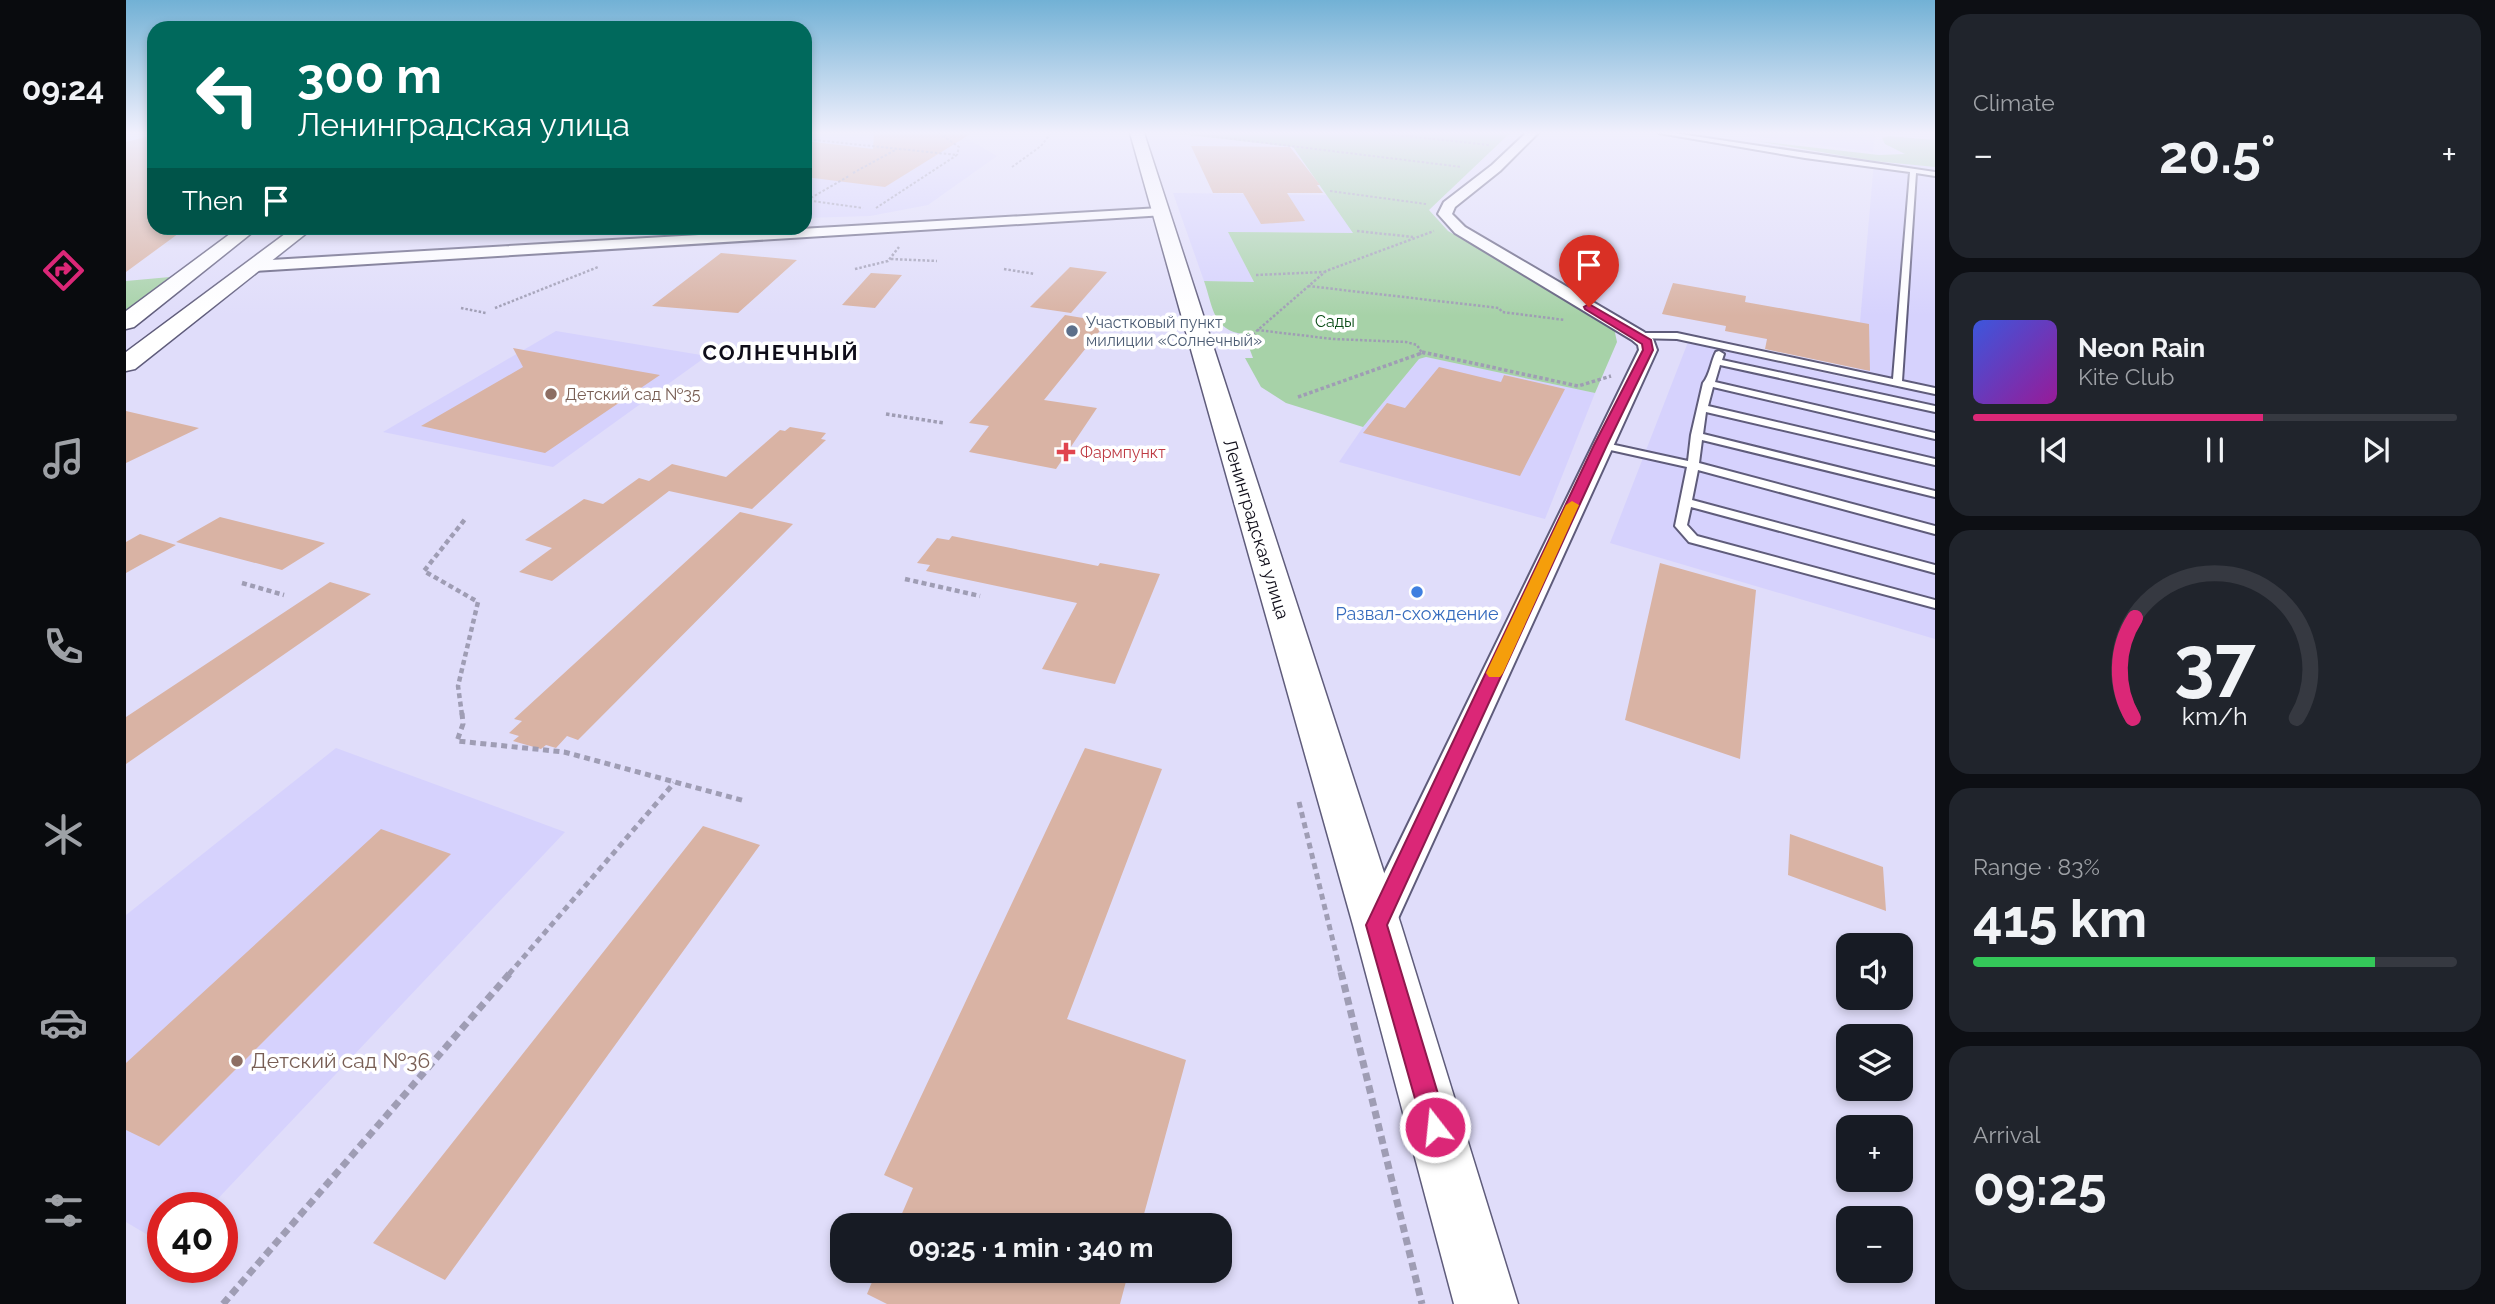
<!DOCTYPE html>
<html lang="en">
<head>
<meta charset="utf-8">
<style>
  :root { --surface:#171b24; --page:#20242c; --text:#f1f3f6; --muted:#9ea1a6; --line:#363941; --accent:#db2777 }
  body { margin:0; font-family:Raleway,sans-serif; background:var(--page); color:var(--text); height:100vh; display:flex; flex-direction:column; font-size:26px; white-space:nowrap }
  * { box-sizing:border-box; margin:0 }
  p { font-size:23px; color:var(--muted) }
  .icon { flex:none; width:38px; height:38px; fill:none; stroke:currentColor; stroke-width:2; stroke-linecap:round; stroke-linejoin:round }
  .map { position:relative; flex:1; overflow:hidden }
  .drawer { display:flex; flex-direction:column; gap:14px; padding:14px; background:#0d0f14; width:560px }
  .drawer>* { flex:none }
  .hud { position:absolute; left:21px; top:21px; width:665px; height:214px; border-radius:21px; box-shadow:0 4px 10px #0003; background:#00695c; color:#fff; overflow:hidden }
  .tools { position:absolute; left:1710px; top:933px; display:grid; gap:14px }
  .tools a { display:grid; place-items:center; width:77px; height:77px; border-radius:14px; background:var(--surface); box-shadow:0 4px 10px #0003; font-size:35px }
  .speed { position:absolute; left:21px; top:1192px; display:flex; gap:14px; font-size:35px; font-weight:700; text-align:center }
  .speed>* { display:grid; place-content:center; width:91px; height:91px; border-radius:50%; background:var(--surface); box-shadow:0 4px 10px #0003; line-height:1 }
  .speed .limit { border:10px solid #d22; background:#fff; color:#111 }
  .pin { position:absolute; display:grid; place-items:center; width:60px; height:60px; color:#fff; margin:-72px -30px; border-radius:50% 50% 50% 0; rotate:-45deg; box-shadow:0 0 7px #0007 }
  .pin .icon { rotate:45deg }
  .me { position:absolute; width:77px; margin:-38px; rotate:344deg; stroke-linejoin:round; filter:drop-shadow(0 0 5px #0008) }
  .turn { display:flex; align-items:center; gap:24px; height:147px; padding:0 35px; font-size:32px }
  .turn .icon { width:91px; height:91px; stroke-width:2.5 }
  .turn b { display:block; font-size:49px; line-height:60px }
  .then { display:flex; align-items:center; height:66px; padding:0 35px; background:#0003; gap:14px; font-size:26px }
  .big { font-size:52px; font-weight:700; line-height:1.1 }
  .drawer .card { flex:1; display:flex; flex-direction:column; justify-content:center; gap:10px; min-width:0; padding:0 24px; border-radius:21px; background:var(--page) }
  .drawer .dial { align-items:center; gap:0 }
  .dial svg { height:182px; overflow:visible; fill:none; stroke:var(--line); stroke-width:7; stroke-linecap:round; text-anchor:middle }
  .dial text { fill:var(--text); stroke:none }
  .song { display:flex; align-items:center; gap:21px }
  .cover { width:84px; height:84px; border-radius:10px; background:linear-gradient(135deg,hsl(230 70% 55%),hsl(300 70% 35%)) }
  .played { height:7px; border-radius:4px; background:linear-gradient(90deg,var(--accent) 60%,var(--line) 60%) }
  .keys { display:flex; justify-content:space-around; direction:ltr }
  .heat { display:flex; justify-content:space-between; align-items:center; font-size:38px; direction:ltr }
  .charge { height:10px; border-radius:5px; background:linear-gradient(90deg,#34c759 83%,var(--line) 0) }
  .trip { position:absolute; left:704px; top:1213px; width:402px; height:70px; border-radius:21px; background:var(--surface); box-shadow:0 4px 10px #0003; font-weight:700; line-height:70px; text-align:center }
  main { display:flex; flex:1; min-height:0 }
  .dock { display:flex; flex-direction:column; width:126px; justify-content:space-around; align-items:center; background:#090b0e; color:var(--muted) }
  .dock .icon { width:49px; height:49px }
  .dock .active { color:var(--accent) }
  .dock b { font-size:32px; color:var(--text) }
  .map>svg:first-child { display:block }
  .built { fill:#d6d2fd }
  .green { fill:#a7d2a8 }
  .building { fill:#d9b3a4 }
  .lines { fill:none; stroke-linecap:round; stroke-linejoin:round }
  .service-casing { stroke:#5f5c7b; stroke-width:4 }
  .minor-casing { stroke:#5f5c7b; stroke-width:4 }
  .tertiary-casing { stroke:#5f5c7b; stroke-width:3 }
  .path-far5 { stroke:#9f9db4; stroke-width:2; stroke-dasharray:2.5 2; stroke-linecap:butt }
  .path-far4 { stroke:#9f9db4; stroke-width:2.5; stroke-dasharray:2.5 2; stroke-linecap:butt }
  .path-far3 { stroke:#9f9db4; stroke-width:3.5; stroke-dasharray:3.5 2.5; stroke-linecap:butt }
  .path-far2 { stroke:#9f9db4; stroke-width:4.5; stroke-dasharray:5 3.5; stroke-linecap:butt }
  .path-far1 { stroke:#9f9db4; stroke-width:5; stroke-dasharray:6 4.5; stroke-linecap:butt }
  .path { stroke:#9f9db4; stroke-width:7; stroke-dasharray:8 5; stroke-linecap:butt }
  .service { fill:#fff; fill-rule:evenodd }
  .minor { fill:#fff; fill-rule:evenodd }
  .tertiary { fill:#fff; fill-rule:evenodd }
  .route { fill:#db2777; stroke:#8e194d; stroke-width:2 }
  .slow { fill:#f59e0b }
  .service-dot { fill:#5c6f8a; stroke:#fff; stroke-width:2.5 }
  .education-dot { fill:#8d6e63; stroke:#fff; stroke-width:2.5 }
  .health-dot { fill:#e0444e; stroke:#fff; stroke-width:2.5 }
  .shop-dot { fill:#3f7fe0; stroke:#fff; stroke-width:2.5 }
  .labels { text-anchor:middle; stroke-width:7; stroke-linejoin:round; paint-order:stroke }
  .far-park-label { font-size:16px; fill:#0b4d17; stroke:#fff }
  .far-service-label { font-size:16px; fill:#4e5e75; stroke:#fff; text-anchor:start }
  .far-education-label { font-size:16px; fill:#785e54; stroke:#fff; text-anchor:start }
  .far-health-label { font-size:16px; fill:#be3a42; stroke:#fff; text-anchor:start }
  .street-label { font-size:18px; fill:#0f0d19; stroke:#fff }
  .shop-label { font-size:18px; fill:#366cbe; stroke:#fff }
  .far-district-label { font-size:21px; font-weight:bold; letter-spacing:2px; fill:#0f0d19; stroke:#fff }
  .near-education-label { font-size:21px; fill:#785e54; stroke:#fff; text-anchor:start }
</style>
</head>
<body>
<main>
<nav class="dock">
<b>09:24</b>
<svg class="icon active" aria-label="directions" viewBox="0 0 24 24"><path d="M12 3l9 9-9 9-9-9zM9 14v-3h6M13 9l2 2-2 2"/></svg>
<svg class="icon" aria-label="music" viewBox="0 0 24 24"><path d="M9 18V5l10-2v13"/><circle cx="6" cy="18" r="3"/><circle cx="16" cy="16" r="3"/></svg>
<svg class="icon" aria-label="phone" viewBox="0 0 24 24"><path d="M5 4h4l2 5-3 2q2 4 5 5l2-3 5 2v4C11 20 4 13 5 4z"/></svg>
<svg class="icon" aria-label="climate" viewBox="0 0 24 24"><path d="M12 3v18M4 7l16 10M4 17L20 7"/></svg>
<svg class="icon" aria-label="car" viewBox="0 0 24 24"><path d="M5 17H2v-5l4-1 3-4h7l3 4 3 1v5h-3M9 17h6M6 11h13"/><circle cx="7" cy="17" r="2"/><circle cx="17" cy="17" r="2"/></svg>
<svg class="icon" aria-label="filters" viewBox="0 0 24 24"><path d="M4 7h16M4 17h16"/><circle cx="9" cy="7" r="2"/><circle cx="15" cy="17" r="2"/></svg>
</nav>
<div class="map">
<svg width="1809" height="1304" viewBox="0 0 1809 1304">
  <rect width="100%" height="100%" fill="#e0ddfa"/>
  <path class="built" d="M679 133H831L871 156 802 205 744 216 679 218Z
    M1599 133H1749L1747 152Z
    M1748 161 1809 167V639L1484 543 1562 342 1729 380Z
    M1047 193 1202 195 1228 233 1103 232 1128 282 1078 281Z
    M430 331 581 356 427 467 257 432Z
    M1300 357 1469 393 1419 519 1213 462 1237 427 1293 359Z
    M210 748 439 832 84 1207 37 1208V1244L0 1222V915Z"/>
  <path class="green" d="M1044 133H1384L1303 210 1322 231 1488 328 1491 342 1469 393 1300 357 1293 359 1237 427 1160 403 1135 387 1119 358H1127L1118 334C1087 331 1087 307 1078 281L1128 282 1102 232 1227 233 1167 147Z
    M1762 136 1809 140V167L1748 161 1630 141 1753 155 1779 154 1759 144 1756 138Z
    M55 276 0 311V281Z"/>
  <path class="building" d="M748 133H846L759 187 679 177V141L747 149Z
    M28 135V228H60L0 272V142Z
    M1065 146 1164 147 1194 185H1191L1197 193H1161L1179 221 1135 224 1117 193H1087Z
    M595 253 671 260 612 313 526 306Z
    M944 267 981 272 945 313 904 307Z
    M745 273 776 275 749 308 716 305Z
    M1547 283 1620 296 1619 302 1743 324 1744 371 1639 349 1641 339 1599 331 1600 326 1536 314Z
    M939 315 981 322 918 400 971 408 930 469 843 452 863 426 843 423Z
    M387 348 500 369 534 375 419 453 295 426 397 367Z
    M1313 367 1375 382 1378 375 1439 389 1394 476 1237 433 1261 403 1279 408Z
    M0 411 73 428 0 463Z
    M664 427 700 433 695 439 700 440 626 509 543 491 426 581 393 572 426 548 399 540 458 499 477 504 513 478 523 481 546 464 600 477 654 430 659 431Z
    M614 512 667 524 452 740 441 736 430 748 420 745 415 749 387 741 393 736 383 733 396 721 388 719Z
    M94 517 199 543 156 570 50 542Z
    M14 534 50 545 0 573V542Z
    M826 536 972 566 974 563 1034 574 989 684 916 669 951 603 800 571 804 565 791 563 811 538 823 540Z
    M1534 563 1630 590 1614 759 1499 720Z
    M204 582 245 594 0 764V717Z
    M959 748 1036 769 941 1019 1060 1060 1015 1225H771L787 1188 758 1175Z
    M577 826 634 845 319 1280 247 1243Z
    M255 829 325 854 33 1146 0 1130V1063Z
    M1664 834 1757 867 1760 911 1662 875Z
    M751 1270H1003L994 1304H761L741 1294Z"/>
  <g class="lines">
    <defs>
      <path id="service" d="M1533 133H1547L1809 172V176L1790 173 1776 381 1809 388V394L1551 339 1509 338 1508 336 1512 333H1551L1767 379 1784 172 1679 158Z
        M1593 351 1598 354 1596 360 1809 406V412L1594 365 1589 382 1809 433V439L1587 387 1582 406 1809 459V465L1580 412 1577 434 1809 491V497L1576 440 1573 463 1809 526V534L1572 470 1566 500 1809 565V573L1565 507 1561 525 1571 536 1809 600V608L1563 542 1549 526 1561 467 1471 447 1470 445 1475 442 1562 461 1565 435 1577 383C1584 375 1585 361 1590 352Z"/>
      <path id="minor" d="M1400 133H1412L1374 171 1329 207 1326 214 1339 227 1518 332 1527 339 1531 350 1269 925 1264 936 1251 941 1238 936 1233 925 1513 350 1512 345 1506 340 1329 233 1312 214 1318 202 1366 165Z
        M1034 208 1041 212 1039 215 127 271 119 266 127 261Z"/>
      <path id="tertiary" d="M1004 133H1018L1275 925 1392 1304H1328L1227 925Z
        M112 228H132L8 327 0 329V311Z
        M167 228H187L9 369 0 371V352Z"/>
    </defs>
    <use href="#service" class="service-casing"/>
    <use href="#minor" class="minor-casing"/>
    <use href="#tertiary" class="tertiary-casing"/>
    <path class="path-far5" d="M813 133 833 147 831 155
      M1059 133 1336 167
      M1253 133 1363 145
      M679 139 831 155
      M886 167 915 146 925 133
      M727 173 771 149
      M1204 191 1300 204
      M679 200 737 208
      M681 200 723 176
      M750 208 831 155"/>
    <path class="path-far4" d="M1231 231 1287 237
      M765 259 811 261
      M729 269 762 261 773 247
      M878 269 909 274
      M1130 275 1198 272
      M1182 286 1373 308 1376 312 1439 320
      M335 308 360 313
      M369 308 472 267
      M1131 330 1207 339 1280 342 1291 345 1296 353 1301 354
      M1100 336 1126 335 1200 271 1308 231
      M1293 354 1296 353"/>
    <path class="path-far3" d="M1296 352 1452 386 1485 376
      M1172 397 1296 353
      M760 414 818 423"/>
    <path class="path-far2" d="M779 579 854 596
      M116 583 158 595
      M336 715 332 686 352 602 298 571 340 518"/>
    <path class="path-far1" d="M336 713 337 724 331 741 438 752 619 801
      M1173 802 1215 974
      M383 974 548 783"/>
    <path class="path" d="M1215 972 1296 1304
      M97 1304 385 972"/>
    <use href="#service" class="service"/>
    <use href="#minor" class="minor"/>
    <use href="#tertiary" class="tertiary"/>
  </g>
  <linearGradient id="sky" x2="0" y2="1"><stop stop-color="#72b1d5"/><stop offset="0.42" stop-color="#f1f0fd"/><stop offset="1" stop-color="#f1f0fd" stop-opacity="0"/></linearGradient>
  <rect width="1809" height="316" fill="url(#sky)"/>
  <path class="route" d="M1463 304 1525 340 1527 350 1481 445 1261 925 1322 1127 1318 1136 1309 1140 1300 1136 1297 1127 1240 925 1468 445 1517 350 1516 344 1459 309 1458 307Z"/>
  <path class="slow" d="M1446 501 1453 505 1377 673 1374 677H1363L1360 673 1440 505Z"/>
  <circle class="service-dot" cx="946" cy="331" r="7"/>
  <g class="education-dot">
    <circle cx="425" cy="394" r="7"/>
    <circle cx="111" cy="1061" r="7"/>
  </g>
  <path class="health-dot" d="M936.5 441.5h7v7h7v7h-7v7h-7v-7h-7v-7h7z"/>
  <circle class="shop-dot" cx="1291" cy="592" r="7"/>
  <g class="labels">
    <g class="far-park-label">
      <text x="1209" y="327">Сады</text>
    </g>
    <g class="far-service-label">
      <text x="960" y="328">Участковый пункт<tspan x="960" dy="18">милиции «Солнечный»</tspan></text>
    </g>
    <g class="far-education-label">
      <text x="439" y="400">Детский сад №35</text>
    </g>
    <g class="far-health-label">
      <text x="954" y="458">Фармпункт</text>
    </g>
    <g class="street-label">
      <text transform="translate(1130 529) rotate(73)" y="6">Ленинградская улица</text>
    </g>
    <g class="shop-label">
      <text x="1291" y="620">Развал-схождение</text>
    </g>
    <g class="far-district-label">
      <text x="655" y="360">СОЛНЕЧНЫЙ</text>
    </g>
    <g class="near-education-label">
      <text x="125" y="1068">Детский сад №36</text>
    </g>
  </g>
</svg>
<div class="tools">
<a><svg class="icon" aria-label="sound" viewBox="0 0 24 24"><path d="M4 9h4l5-4v14l-5-4H4zM17 9q2 3 0 6"/></svg></a>
<a><svg class="icon" aria-label="layers" viewBox="0 0 24 24"><path d="M12 4l9 5-9 5-9-5zM3 14l9 5 9-5"/></svg></a>
<a>+</a>
<a>−</a>
</div>
<div class="speed"><div class="limit">40</div></div>
<div class="pin" style="left:1463px;top:307px;background:#d93025"><svg class="icon" aria-label="arrive" viewBox="0 0 24 24"><path d="M6 21V4h12l-3 4 3 4H6"/></svg></div>
<svg class="me" style="left:1309px;top:1127px" viewBox="-20 -20 40 40"><circle r="17" fill="#db2777" stroke="#fff" stroke-width="3"/><path d="M0-11L8 9 0 5-8 9z" fill="#fff"/></svg>
<div class="trip">09:25 · 1 min · 340 m</div>
<div class="hud">
<div class="turn"><svg class="icon" aria-label="left" viewBox="0 0 24 24"><path d="M17 20v-9H6M10 6l-5 5 5 5"/></svg><div><b>300 m</b>Ленинградская улица</div></div>
<div class="then">Then<svg class="icon" aria-label="arrive" viewBox="0 0 24 24"><path d="M6 21V4h12l-3 4 3 4H6"/></svg></div>
</div>
</div>
<section class="drawer">
<div class="card"><p>Climate</p>
<div class="heat"><a>−</a><b class="big">20.5°</b><a>+</a></div>
</div>
<div class="card">
<div class="song"><i class="cover"></i><div><b>Neon Rain</b><p>Kite Club</p></div></div>
<div class="played"></div>
<div class="keys"><svg class="icon" aria-label="previous" viewBox="0 0 24 24"><path d="M18 5L8 12l10 7zM5 5v14"/></svg><svg class="icon" aria-label="pause" viewBox="0 0 24 24"><path d="M8 5v14M16 5v14"/></svg><svg class="icon" aria-label="next" viewBox="0 0 24 24"><path d="M6 5l10 7-10 7zM19 5v14"/></svg></div>
</div>
<div class="card dial"><svg viewBox="0 0 100 80">
<path d="M14 69A42 42 0 1 1 86 69"/>
<path d="M14 69A42 42 0 0 1 15 25" stroke="#db2777"/>
<text x="50" y="56" font-size="32" font-weight="700">37</text>
<text x="50" y="72" font-size="11">km/h</text>
</svg></div>
<div class="card"><p>Range · 83%</p><b class="big">415 km</b><div class="charge"></div></div>
<div class="card"><p>Arrival</p><b class="big">09:25</b></div>
</section>
</main>
</body>
</html>
